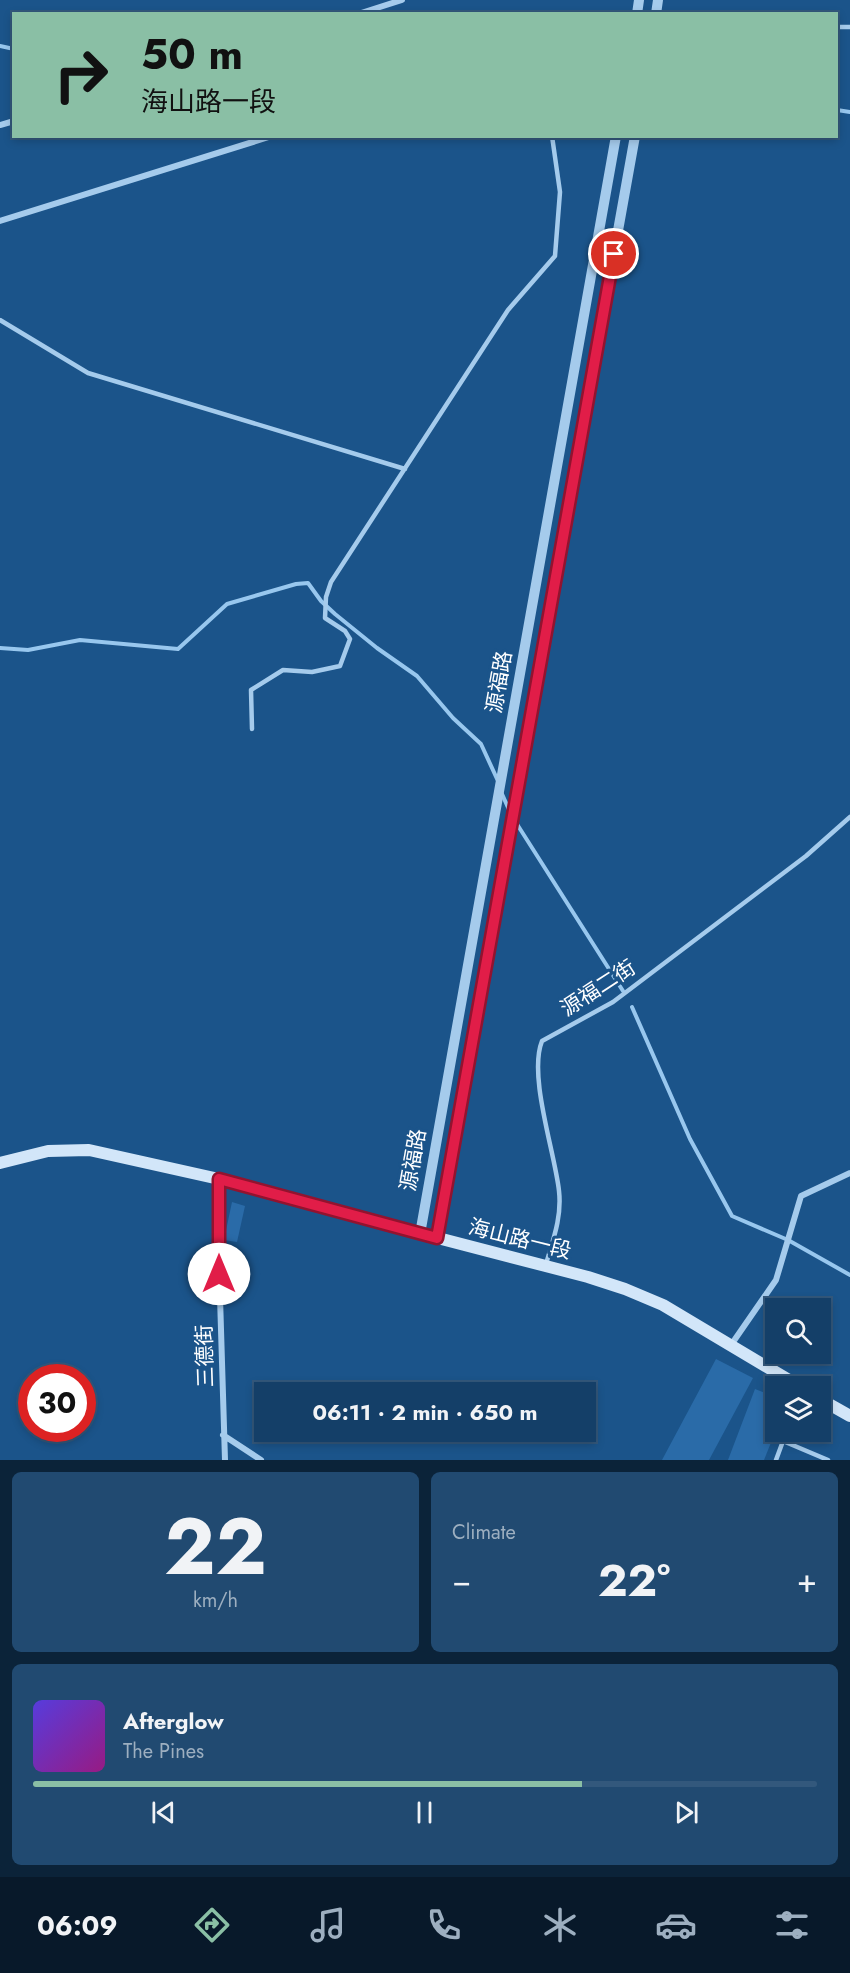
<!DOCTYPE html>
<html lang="en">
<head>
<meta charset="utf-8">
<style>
  :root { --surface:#143f68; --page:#214a71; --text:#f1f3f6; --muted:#9dafc0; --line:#33587c; --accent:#8abfa5 }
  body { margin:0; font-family:Jost,"Noto Sans TC",sans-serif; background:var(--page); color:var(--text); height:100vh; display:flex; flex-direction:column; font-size:22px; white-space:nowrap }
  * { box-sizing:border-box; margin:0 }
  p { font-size:20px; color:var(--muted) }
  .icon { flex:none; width:33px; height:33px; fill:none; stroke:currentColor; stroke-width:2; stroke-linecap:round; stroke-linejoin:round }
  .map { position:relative; height:1460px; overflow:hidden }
  .details { display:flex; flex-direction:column; gap:12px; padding:12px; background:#0b2339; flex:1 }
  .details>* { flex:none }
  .guide { position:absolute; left:12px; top:12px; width:826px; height:126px; border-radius:0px; box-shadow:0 3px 9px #0003,0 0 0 2px var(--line); background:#8abfa5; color:#111; overflow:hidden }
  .buttons { position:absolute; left:765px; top:1298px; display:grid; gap:12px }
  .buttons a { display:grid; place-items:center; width:66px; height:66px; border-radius:0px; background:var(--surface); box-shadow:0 3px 9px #0003,0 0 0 2px var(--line); font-size:30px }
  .speed { position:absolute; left:18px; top:1364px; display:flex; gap:12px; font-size:30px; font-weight:700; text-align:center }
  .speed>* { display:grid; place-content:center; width:78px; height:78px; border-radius:50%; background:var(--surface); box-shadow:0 3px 9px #0003,0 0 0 2px var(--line); line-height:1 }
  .speed .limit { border:9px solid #d22; background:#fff; color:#111 }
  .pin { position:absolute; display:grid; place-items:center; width:51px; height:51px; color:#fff; margin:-26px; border:3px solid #fff; border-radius:50%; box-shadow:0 2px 6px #0007 }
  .me { position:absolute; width:66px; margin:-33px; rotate:0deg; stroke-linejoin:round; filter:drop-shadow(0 0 4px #0008) }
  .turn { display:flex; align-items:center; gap:21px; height:126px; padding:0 30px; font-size:27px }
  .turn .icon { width:78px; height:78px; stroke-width:2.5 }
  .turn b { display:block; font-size:42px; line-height:51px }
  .big { font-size:45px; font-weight:700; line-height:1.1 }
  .details .tile { flex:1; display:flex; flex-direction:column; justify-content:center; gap:9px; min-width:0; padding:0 21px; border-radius:9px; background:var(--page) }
  .details .dial { align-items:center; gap:0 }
  .dial b { font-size:78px; line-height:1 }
  .song { display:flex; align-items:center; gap:18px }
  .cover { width:72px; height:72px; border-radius:9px; background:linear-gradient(135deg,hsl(250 70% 55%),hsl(310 70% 35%)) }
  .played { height:6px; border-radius:3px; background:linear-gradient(90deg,var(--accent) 70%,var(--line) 70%) }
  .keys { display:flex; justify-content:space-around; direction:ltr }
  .heat { display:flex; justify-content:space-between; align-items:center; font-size:33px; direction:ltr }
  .details .tiles { flex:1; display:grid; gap:12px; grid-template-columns:1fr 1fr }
  .tile:last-child { grid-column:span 2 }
  .trip { position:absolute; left:254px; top:1382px; width:342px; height:60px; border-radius:0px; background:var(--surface); box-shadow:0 3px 9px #0003,0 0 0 2px var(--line); font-weight:700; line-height:60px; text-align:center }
  .dock { display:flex; height:96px; justify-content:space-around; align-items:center; background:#08192a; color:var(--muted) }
  .dock .icon { width:42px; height:42px }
  .dock .on { color:var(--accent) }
  .dock b { font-size:27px; color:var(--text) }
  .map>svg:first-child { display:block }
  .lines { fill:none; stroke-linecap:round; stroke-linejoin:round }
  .stream { stroke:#98c7ee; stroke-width:4 }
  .building { fill:#2a6ba8 }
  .service { stroke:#a5cbec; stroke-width:4.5 }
  .minor { stroke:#a5cbec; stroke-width:6 }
  .tertiary { stroke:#a5cbec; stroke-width:10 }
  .secondary { stroke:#d2e6f9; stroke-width:12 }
  .route-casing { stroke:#92132f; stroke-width:15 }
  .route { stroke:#e11d48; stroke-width:10 }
  .labels { text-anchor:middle; stroke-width:6; stroke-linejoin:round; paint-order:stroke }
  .street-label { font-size:21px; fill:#fff; stroke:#1b548a }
</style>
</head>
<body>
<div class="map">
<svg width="850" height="1460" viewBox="0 0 850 1460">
  <rect width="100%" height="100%" fill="#1b548a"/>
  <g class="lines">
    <path class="stream" d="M0 46 14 49
      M837 110 850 112
      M0 648 28 650 80 640 178 649 227 604 296 584 308 583 321 601 335 614 377 648 417 676 453 718 481 744 498 781
      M502 794 510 812
      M515 821 623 991
      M632 1007 690 1139 732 1216 788 1240 850 1275"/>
  </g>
  <path class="building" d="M232 1202 245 1206 237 1242 224 1240Z
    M716 1359 753 1378 709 1460H662Z
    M755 1389 776 1397V1430L764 1460H728Z"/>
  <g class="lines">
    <path class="service" d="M837 27H850
      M0 320 88 373 405 469
      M252 729 251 690 283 670 312 672 340 666 350 639 345 631 325 618 326 597 331 582 508 310 555 256 560 192 552 136
      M546 1264C553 1240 562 1217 559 1191 555 1153 528 1076 542 1041L613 1002 806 856 850 817
      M788 1431 783 1441 828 1460
      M776 1460 783 1441"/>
    <path class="minor" d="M358 14 402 0
      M0 125 14 121
      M0 221 272 136
      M219 1180 220 1297 225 1460
      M731 1345 776 1280 801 1196 850 1173
      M223 1435 261 1460"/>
    <path class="tertiary" d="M637 14 639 0
      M656 14 658 0
      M420 1234 616 136
      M437 1238 635 136"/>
    <path class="secondary" d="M0 1163 48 1151 89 1150 219 1179 338 1212 588 1277 625 1289 663 1305 799 1386
      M820 1399 850 1416"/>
  </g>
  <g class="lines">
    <defs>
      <path id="route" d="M219 1274V1179L437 1238 614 254"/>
    </defs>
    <use href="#route" class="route-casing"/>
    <use href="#route" class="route"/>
  </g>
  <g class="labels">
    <g class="street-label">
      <text transform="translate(499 682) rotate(-80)" y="7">源福路</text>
      <text transform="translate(598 988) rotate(-33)" y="7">源福二街</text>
      <text transform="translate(413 1160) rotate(-80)" y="7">源福路</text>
      <text transform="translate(520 1239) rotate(14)" y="7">海山路一段</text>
      <text transform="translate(205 1356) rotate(-92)" y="7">三德街</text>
    </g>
  </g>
</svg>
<div class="buttons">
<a><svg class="icon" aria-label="search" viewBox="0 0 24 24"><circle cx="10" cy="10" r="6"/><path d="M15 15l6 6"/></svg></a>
<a><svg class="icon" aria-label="layers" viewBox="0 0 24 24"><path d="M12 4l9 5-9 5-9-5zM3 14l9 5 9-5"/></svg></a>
</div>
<div class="speed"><div class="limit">30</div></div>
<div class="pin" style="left:614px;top:254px;background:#d93025"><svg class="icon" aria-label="arrive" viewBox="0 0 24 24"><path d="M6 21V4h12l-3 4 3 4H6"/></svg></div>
<svg class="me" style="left:219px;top:1274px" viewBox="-20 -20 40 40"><circle r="19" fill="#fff"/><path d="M0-13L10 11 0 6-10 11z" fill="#e11d48"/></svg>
<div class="trip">06:11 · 2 min · 650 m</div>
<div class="guide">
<div class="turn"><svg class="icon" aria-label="right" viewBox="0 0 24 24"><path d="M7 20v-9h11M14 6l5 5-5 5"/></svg><div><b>50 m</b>海山路一段</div></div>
</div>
</div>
<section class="details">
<div class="tiles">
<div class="tile dial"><b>22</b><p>km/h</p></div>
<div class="tile"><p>Climate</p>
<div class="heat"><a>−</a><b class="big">22°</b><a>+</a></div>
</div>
<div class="tile">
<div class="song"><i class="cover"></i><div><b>Afterglow</b><p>The Pines</p></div></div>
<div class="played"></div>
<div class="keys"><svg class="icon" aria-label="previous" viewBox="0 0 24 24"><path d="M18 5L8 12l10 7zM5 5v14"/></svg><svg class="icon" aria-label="pause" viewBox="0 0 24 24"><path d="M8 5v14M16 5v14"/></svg><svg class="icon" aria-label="next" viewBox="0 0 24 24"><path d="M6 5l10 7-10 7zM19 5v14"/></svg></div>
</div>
</div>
</section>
<nav class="dock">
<b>06:09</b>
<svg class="icon on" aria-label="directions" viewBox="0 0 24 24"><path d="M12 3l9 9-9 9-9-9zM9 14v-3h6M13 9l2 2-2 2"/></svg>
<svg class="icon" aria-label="music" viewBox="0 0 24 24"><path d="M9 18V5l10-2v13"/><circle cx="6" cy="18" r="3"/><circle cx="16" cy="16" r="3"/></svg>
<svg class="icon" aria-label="phone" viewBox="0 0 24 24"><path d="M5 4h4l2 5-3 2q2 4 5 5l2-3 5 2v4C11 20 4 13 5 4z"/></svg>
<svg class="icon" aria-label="climate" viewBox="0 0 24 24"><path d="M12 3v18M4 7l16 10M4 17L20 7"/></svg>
<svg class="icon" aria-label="car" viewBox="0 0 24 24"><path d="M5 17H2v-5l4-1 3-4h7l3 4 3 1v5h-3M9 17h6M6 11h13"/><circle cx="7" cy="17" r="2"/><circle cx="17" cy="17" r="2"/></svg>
<svg class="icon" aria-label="filters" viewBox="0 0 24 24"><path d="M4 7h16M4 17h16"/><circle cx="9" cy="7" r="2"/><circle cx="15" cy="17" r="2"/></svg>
</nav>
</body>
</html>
